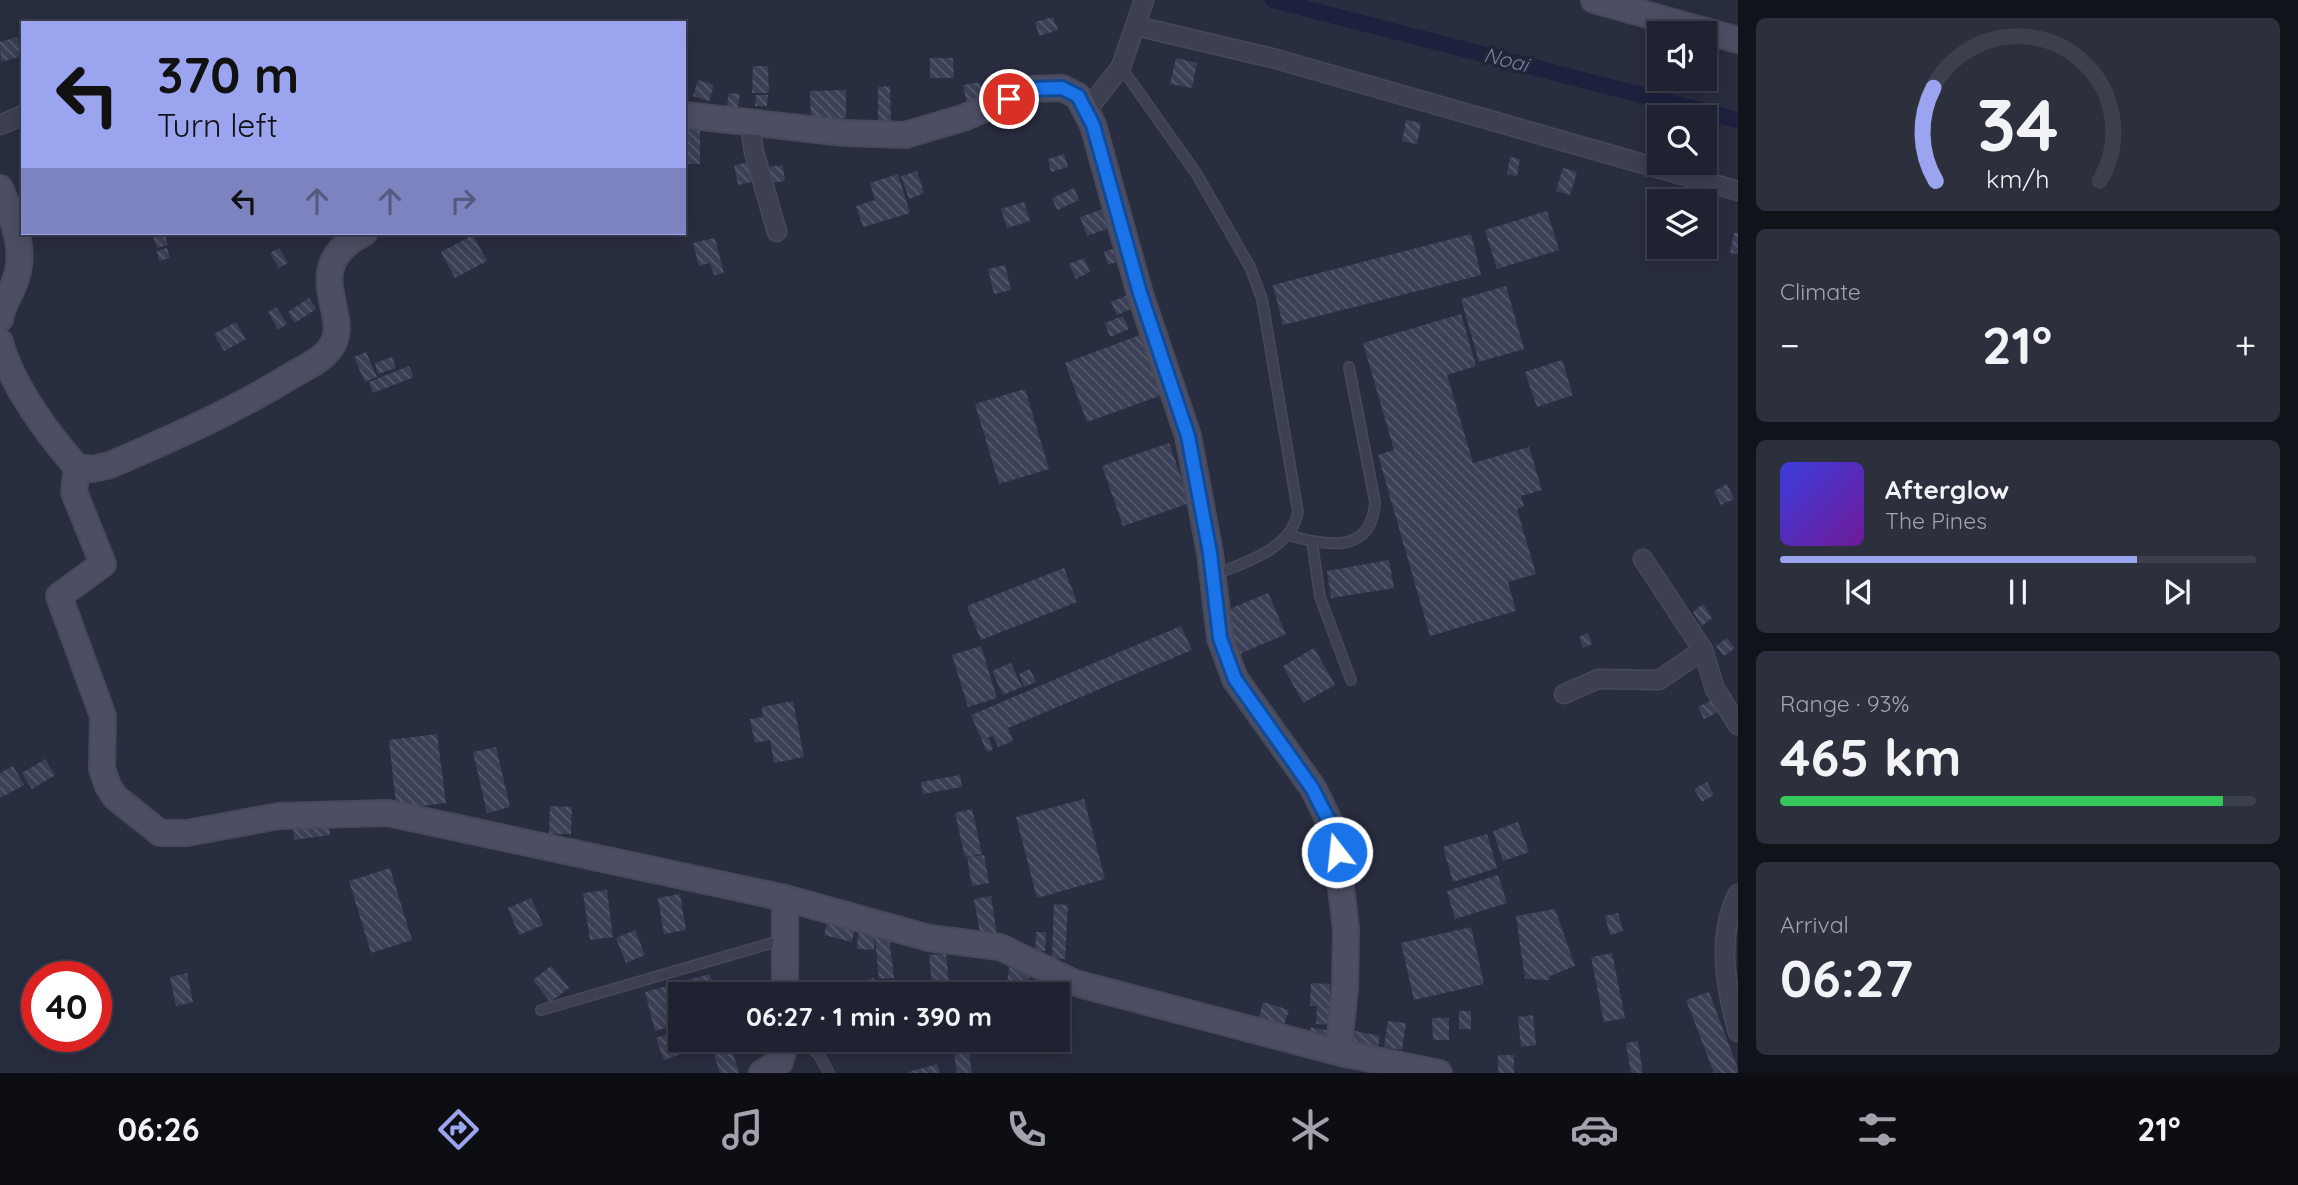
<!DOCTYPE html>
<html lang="en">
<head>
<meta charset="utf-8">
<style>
  :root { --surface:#1f2230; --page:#2c2f3c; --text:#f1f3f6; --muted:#a1a4ab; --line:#3c3f4c; --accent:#9ba4ef }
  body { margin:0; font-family:Quicksand,sans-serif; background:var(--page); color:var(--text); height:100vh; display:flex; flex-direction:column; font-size:26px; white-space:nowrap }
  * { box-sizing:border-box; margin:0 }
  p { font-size:23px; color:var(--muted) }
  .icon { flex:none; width:38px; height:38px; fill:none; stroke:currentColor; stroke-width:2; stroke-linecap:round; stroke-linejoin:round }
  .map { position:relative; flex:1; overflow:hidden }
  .panel { display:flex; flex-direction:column; gap:18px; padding:18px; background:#11131a; width:560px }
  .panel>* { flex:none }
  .top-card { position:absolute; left:21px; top:21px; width:665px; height:214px; border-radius:0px; box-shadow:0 4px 18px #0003,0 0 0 2px var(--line); background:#9ba4ef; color:#111; overflow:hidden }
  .fabs { position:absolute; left:1647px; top:21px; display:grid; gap:14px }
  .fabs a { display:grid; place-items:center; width:70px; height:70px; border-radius:0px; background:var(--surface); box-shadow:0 4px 18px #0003,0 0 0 2px var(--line); font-size:35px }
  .speed { position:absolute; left:21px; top:961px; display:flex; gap:14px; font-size:35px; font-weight:700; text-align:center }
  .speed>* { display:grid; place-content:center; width:91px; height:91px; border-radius:50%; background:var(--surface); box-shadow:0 4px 18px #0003,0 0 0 2px var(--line); line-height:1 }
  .speed .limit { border:10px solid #d22; background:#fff; color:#111 }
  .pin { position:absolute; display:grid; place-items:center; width:60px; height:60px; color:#fff; margin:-30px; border:4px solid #fff; border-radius:50%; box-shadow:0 2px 7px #0007 }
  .me { position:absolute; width:77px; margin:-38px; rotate:344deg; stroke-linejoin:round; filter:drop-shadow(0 0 5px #0008) }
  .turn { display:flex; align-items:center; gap:24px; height:147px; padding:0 21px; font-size:32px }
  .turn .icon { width:91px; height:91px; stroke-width:2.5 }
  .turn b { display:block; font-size:49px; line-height:60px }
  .lanes { display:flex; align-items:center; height:66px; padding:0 21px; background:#0003; justify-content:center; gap:35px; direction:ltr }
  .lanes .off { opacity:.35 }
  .big { font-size:52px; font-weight:700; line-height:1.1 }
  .panel .card { flex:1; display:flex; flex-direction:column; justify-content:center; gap:10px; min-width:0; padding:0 24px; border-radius:10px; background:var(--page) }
  .panel .dial { align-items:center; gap:0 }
  .dial svg { height:182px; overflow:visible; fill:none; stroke:var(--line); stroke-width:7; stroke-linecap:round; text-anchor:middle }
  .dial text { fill:var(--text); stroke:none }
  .song { display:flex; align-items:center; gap:21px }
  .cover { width:84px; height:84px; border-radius:10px; background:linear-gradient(135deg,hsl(240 70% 55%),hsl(280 70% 35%)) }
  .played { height:7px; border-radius:4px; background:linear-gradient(90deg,var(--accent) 75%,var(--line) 75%) }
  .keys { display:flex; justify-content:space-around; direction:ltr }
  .heat { display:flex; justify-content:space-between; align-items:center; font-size:38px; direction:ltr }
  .charge { height:10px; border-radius:5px; background:linear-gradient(90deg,#34c759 93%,var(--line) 0) }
  .trip { position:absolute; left:668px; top:982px; width:402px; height:70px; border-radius:0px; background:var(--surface); box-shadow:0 4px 18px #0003,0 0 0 2px var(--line); font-weight:700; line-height:70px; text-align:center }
  .tab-bar { display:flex; height:112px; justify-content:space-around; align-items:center; background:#0c0e13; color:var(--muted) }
  .tab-bar .icon { width:49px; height:49px }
  .tab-bar .current { color:var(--accent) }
  .tab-bar b { font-size:32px; color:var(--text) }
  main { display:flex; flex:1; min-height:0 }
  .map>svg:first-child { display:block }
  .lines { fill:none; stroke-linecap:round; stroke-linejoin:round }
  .canal { stroke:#1d213e; stroke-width:16 }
  .building { fill:url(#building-back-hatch) }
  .lane-casing { stroke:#47495a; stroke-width:12 }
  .street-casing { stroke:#47495a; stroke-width:21 }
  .secondary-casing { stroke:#47495a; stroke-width:28 }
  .lane { stroke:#3d4050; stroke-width:9 }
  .street { stroke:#3d4050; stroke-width:18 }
  .secondary { stroke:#4c4e63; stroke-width:24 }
  .route-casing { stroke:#114b97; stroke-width:18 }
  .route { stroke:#1a73e8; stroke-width:12 }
  .labels { text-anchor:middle; stroke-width:7; stroke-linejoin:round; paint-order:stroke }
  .water-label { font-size:21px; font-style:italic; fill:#777ea6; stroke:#222536 }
</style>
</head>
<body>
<main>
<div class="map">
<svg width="1738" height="1073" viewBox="0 0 1738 1073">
  <defs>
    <pattern id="building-back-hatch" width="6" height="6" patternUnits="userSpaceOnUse" patternTransform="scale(1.75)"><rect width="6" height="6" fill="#3c4056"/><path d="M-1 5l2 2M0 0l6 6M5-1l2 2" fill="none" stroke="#565a6d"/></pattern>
  </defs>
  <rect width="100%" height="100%" fill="#292d40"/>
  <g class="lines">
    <path class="canal" d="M1273 0 1738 120"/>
  </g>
  <path class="building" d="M1053 17 1058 30 1039 36 1035 22Z
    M17 37 22 56 1 62 0 42Z
    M930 58H953L954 78H930Z
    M1176 58 1197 63 1192 88 1170 84Z
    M753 66H768L769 93H752Z
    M698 80 714 85 709 101 693 96Z
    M980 82 984 102 967 105 963 85Z
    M890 86 891 123 878 124V87Z
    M846 90V118L811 119 810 91Z
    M729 93 740 94 737 112 726 110Z
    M756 95H768L767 106H755Z
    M1406 120 1421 123 1417 144 1402 141Z
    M684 127 700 128V164H684Z
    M1064 154 1068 167 1051 172 1048 159Z
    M1510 157 1520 159 1517 176 1507 174Z
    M754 161 759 180 738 185 734 165Z
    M783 165 785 181 763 184 761 168Z
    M1563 168 1577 172 1570 195 1556 191Z
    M917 171 924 193 909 199 901 176Z
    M898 174 910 213 863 227 856 206 875 200 870 183Z
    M1074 188 1079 200 1057 210 1052 198Z
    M1024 202 1030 221 1007 228 1001 209Z
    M1106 208 1113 227 1087 236 1080 217Z
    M1547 211 1559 250 1497 269 1485 230Z
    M1734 233H1738V254L1730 253Z
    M1471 234 1481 275 1283 325 1273 285Z
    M165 235 168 245 157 248 153 238Z
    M473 235 487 261 455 278 441 252Z
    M715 238 724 273 714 275 710 263 699 266 693 243Z
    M1121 246 1125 259 1108 265 1104 252Z
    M167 248 170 258 159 261 157 251Z
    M279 248 288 263 279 268 270 253Z
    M1084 258 1090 272 1076 279 1069 264Z
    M1005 265 1011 290 994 294 988 269Z
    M1506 286 1524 349 1479 362 1461 299Z
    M1135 292 1140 305 1117 315 1111 302Z
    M309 298 316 309 295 323 288 312Z
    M276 307 287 324 278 330 268 312Z
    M1461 314 1476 366 1447 375 1473 463 1529 447 1542 490 1521 496 1524 506 1517 509 1536 574 1508 582 1516 611 1430 636 1378 455 1394 450 1363 343Z
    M1123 316 1129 329 1110 337 1105 323Z
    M236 322 246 339 224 351 214 334Z
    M1140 335 1162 395 1087 422 1065 363Z
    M366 352 377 377 365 382 354 357Z
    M392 357 396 368 378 374 375 363Z
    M1562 360 1573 395 1537 407 1525 372Z
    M409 366 414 377 373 393 369 382Z
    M1025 389 1049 469 999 484 975 404Z
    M1169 443 1190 503 1123 526 1102 466Z
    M1727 484 1734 499 1721 505 1714 491Z
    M1389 560 1394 588 1331 598 1327 571Z
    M1064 568 1077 602 981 640 967 606Z
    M1268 593 1286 634 1240 654 1222 612Z
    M1703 604 1712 618 1702 626 1693 612Z
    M1181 626 1192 650 1008 728 1013 741 998 747 993 736 988 737 993 749 987 752 971 715Z
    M1588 633 1592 644 1583 648 1579 637Z
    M1727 638 1735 648 1724 656 1716 646Z
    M981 646 997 698 968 707 952 655Z
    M1314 648 1335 685 1303 703 1283 666Z
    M1011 663 1022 687 1003 695 992 671Z
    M1030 669 1036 682 1024 687 1019 674Z
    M1714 699 1720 711 1704 719 1698 707Z
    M793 701 804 757 774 763 770 740 755 743 750 719 763 717 762 707Z
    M437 734 446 803 415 807 396 804 389 740Z
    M496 747 510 807 487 813 473 752Z
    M45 759 55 775 32 789 22 773Z
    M13 766 24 785 0 798V773Z
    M960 775 962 787 923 794 921 782Z
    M1707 782 1714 795 1702 802 1694 789Z
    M1084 799 1105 879 1037 898 1016 817Z
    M550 806 572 807 571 834H549Z
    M972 809 982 854 965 857 955 813Z
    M329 822 330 835 294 840 293 826Z
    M1518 822 1529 852 1503 861 1493 831Z
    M1487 834 1497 868 1453 882 1443 847Z
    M984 855 989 883 972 886 967 857Z
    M390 868 412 940 371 953 349 881Z
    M1498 875 1507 903 1455 919 1447 891Z
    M607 890 613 937 590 940 583 893Z
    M680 894 686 930 664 934 658 898Z
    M991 896 997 936 981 939 974 899Z
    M531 898 543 925 519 935 508 908Z
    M1054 904 1068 905 1065 959 1052 958Z
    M1555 909 1575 966 1550 976 1549 980 1525 979 1516 916Z
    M1618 913 1623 931 1610 935 1605 916Z
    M827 924 854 931 852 942 824 935Z
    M1471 927 1484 984 1414 1000 1401 943Z
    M635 930 645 955 626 963 616 938Z
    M1036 932H1046L1045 951H1035Z
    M858 933 875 934 874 950 857 949Z
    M889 936 894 978 879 979 875 937Z
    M1612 953 1625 1018 1604 1022 1591 957Z
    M946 954 950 994H933L929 955Z
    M1010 963 1031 967 1026 994H1005Z
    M551 966 569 988 550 1002 533 980Z
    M187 973 193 1002 176 1006 170 977Z
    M710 974 715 994H681V1024L655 1031 645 992Z
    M874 978 878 994H864L861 981Z
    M1311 983 1330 984V1007H1335L1334 1025 1316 1024 1317 1006H1310Z
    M1709 992 1738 1069V1073H1714L1686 1000Z
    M1263 1002 1289 1010 1284 1025 1259 1017Z
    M1459 1011H1471V1029H1459Z
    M1533 1015 1536 1045 1521 1047 1518 1017Z
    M1432 1018H1449V1040H1433Z
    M1388 1021 1406 1023 1402 1050 1384 1047Z
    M1311 1027 1329 1031 1327 1039 1309 1036Z
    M681 1029V1040H720L664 1060 656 1038Z
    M1350 1030 1380 1036 1378 1047 1348 1041Z
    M1638 1041 1643 1073H1631L1626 1043Z
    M731 1047 739 1073H720L713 1052Z
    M969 1053 972 1073H957L954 1055Z
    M1498 1055H1514V1073H1498Z
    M937 1064 940 1073H908V1072Z"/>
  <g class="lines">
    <defs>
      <path id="lane" d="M1121 67 1196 173 1250 267 1262 299 1298 512C1291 549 1246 562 1216 574
        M1288 535C1326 546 1372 555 1375 502L1349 367
        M1312 542 1320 597 1351 680
        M541 1010 782 940
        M803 1040 819 1055 829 1073"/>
      <path id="street" d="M1136 26 1276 59 1738 191
        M1086 111 1121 67 1144 0
        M750 123 754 152 777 232
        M0 125 23 115
        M1643 559 1703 650 1715 689 1738 725
        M1564 694 1598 679 1659 680 1703 650
        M1738 894C1716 936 1726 989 1738 1032"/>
      <path id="secondary" d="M1594 0 1738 40
        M684 115 845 133 905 135 963 118 1032 89 1062 88 1078 96 1093 125 1140 294 1188 436 1210 553 1220 638 1235 679 1313 788 1334 831 1346 929 1345 988 1339 1045 1341 1053 1439 1073
        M0 188C13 219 28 251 14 284 9 297 2 305 0 319
        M0 342C11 384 48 435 77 467L92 469 110 465C173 438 236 410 294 374 306 367 320 361 329 350 357 317 294 269 364 233
        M77 467 74 492 103 564 59 596 103 716 102 769 108 786 115 797 160 833H187L279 816 388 813 785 898 929 938 1000 947 1075 983 1341 1053
        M785 994V898
        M762 1073 780 1062 786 1040"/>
    </defs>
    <use href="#lane" class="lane-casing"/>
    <use href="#street" class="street-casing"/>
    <use href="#secondary" class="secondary-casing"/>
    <use href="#lane" class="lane"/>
    <use href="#street" class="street"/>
    <use href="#secondary" class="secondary"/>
  </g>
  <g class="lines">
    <defs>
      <path id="route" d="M1009 99 1032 89 1062 88 1078 96 1093 125 1140 293 1188 436 1210 553 1220 638 1235 679 1312 788 1334 831 1337 852"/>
    </defs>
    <use href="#route" class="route-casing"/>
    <use href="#route" class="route"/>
  </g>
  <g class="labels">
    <g class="water-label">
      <text transform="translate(1506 60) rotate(14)" y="7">Noai</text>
    </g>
  </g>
</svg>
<div class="fabs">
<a><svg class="icon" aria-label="sound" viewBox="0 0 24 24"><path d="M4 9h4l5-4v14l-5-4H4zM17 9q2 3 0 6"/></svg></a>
<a><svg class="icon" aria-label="search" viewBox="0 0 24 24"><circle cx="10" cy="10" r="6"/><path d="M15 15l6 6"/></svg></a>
<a><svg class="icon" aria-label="layers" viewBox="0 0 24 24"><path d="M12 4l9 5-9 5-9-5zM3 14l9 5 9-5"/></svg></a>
</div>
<div class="speed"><div class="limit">40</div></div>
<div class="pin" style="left:1009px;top:99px;background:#d93025"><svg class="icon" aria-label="arrive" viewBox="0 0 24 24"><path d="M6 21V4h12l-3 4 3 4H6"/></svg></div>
<svg class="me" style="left:1337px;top:852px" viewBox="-20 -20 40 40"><circle r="17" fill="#1a73e8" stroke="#fff" stroke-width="3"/><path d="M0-11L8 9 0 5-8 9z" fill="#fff"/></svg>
<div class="trip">06:27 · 1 min · 390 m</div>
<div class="top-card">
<div class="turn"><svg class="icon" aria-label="left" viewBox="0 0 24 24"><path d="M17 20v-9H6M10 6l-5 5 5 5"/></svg><div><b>370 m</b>Turn left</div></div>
<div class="lanes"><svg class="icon" aria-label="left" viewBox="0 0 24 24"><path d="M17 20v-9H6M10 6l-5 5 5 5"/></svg><svg class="icon off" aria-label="ahead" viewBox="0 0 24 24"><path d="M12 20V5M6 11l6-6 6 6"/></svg><svg class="icon off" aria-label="ahead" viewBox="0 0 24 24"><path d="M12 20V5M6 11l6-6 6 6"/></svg><svg class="icon off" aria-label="right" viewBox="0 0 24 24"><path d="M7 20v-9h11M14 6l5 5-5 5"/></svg></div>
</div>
</div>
<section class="panel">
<div class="card dial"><svg viewBox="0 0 100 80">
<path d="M14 69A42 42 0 1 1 86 69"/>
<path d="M14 69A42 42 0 0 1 13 28" stroke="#9ba4ef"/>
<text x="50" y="56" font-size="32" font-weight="700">34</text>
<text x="50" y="72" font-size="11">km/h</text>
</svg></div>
<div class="card"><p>Climate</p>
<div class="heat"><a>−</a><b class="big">21°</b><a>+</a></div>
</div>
<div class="card">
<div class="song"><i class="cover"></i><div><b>Afterglow</b><p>The Pines</p></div></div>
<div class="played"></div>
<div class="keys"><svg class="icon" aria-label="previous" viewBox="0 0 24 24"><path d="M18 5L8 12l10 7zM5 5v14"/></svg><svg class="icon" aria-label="pause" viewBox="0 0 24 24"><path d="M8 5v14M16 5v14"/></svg><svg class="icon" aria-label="next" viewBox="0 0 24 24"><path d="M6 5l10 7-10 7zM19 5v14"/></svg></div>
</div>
<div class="card"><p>Range · 93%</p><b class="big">465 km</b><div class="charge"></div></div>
<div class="card"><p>Arrival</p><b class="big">06:27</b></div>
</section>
</main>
<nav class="tab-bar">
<b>06:26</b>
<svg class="icon current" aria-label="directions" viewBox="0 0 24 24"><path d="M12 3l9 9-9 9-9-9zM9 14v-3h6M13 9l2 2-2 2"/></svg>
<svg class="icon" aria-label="music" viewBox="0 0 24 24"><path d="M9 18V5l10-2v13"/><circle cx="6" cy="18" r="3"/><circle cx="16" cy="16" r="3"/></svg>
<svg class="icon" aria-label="phone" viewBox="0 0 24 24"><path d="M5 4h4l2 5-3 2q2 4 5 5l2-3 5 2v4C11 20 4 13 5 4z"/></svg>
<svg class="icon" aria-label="climate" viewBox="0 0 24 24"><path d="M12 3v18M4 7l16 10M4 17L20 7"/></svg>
<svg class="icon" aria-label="car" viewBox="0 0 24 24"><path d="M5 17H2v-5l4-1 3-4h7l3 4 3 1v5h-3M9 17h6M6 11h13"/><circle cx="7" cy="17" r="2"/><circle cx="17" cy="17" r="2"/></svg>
<svg class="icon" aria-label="filters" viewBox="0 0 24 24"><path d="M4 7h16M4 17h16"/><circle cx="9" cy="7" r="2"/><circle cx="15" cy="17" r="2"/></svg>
<b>21°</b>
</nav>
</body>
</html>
